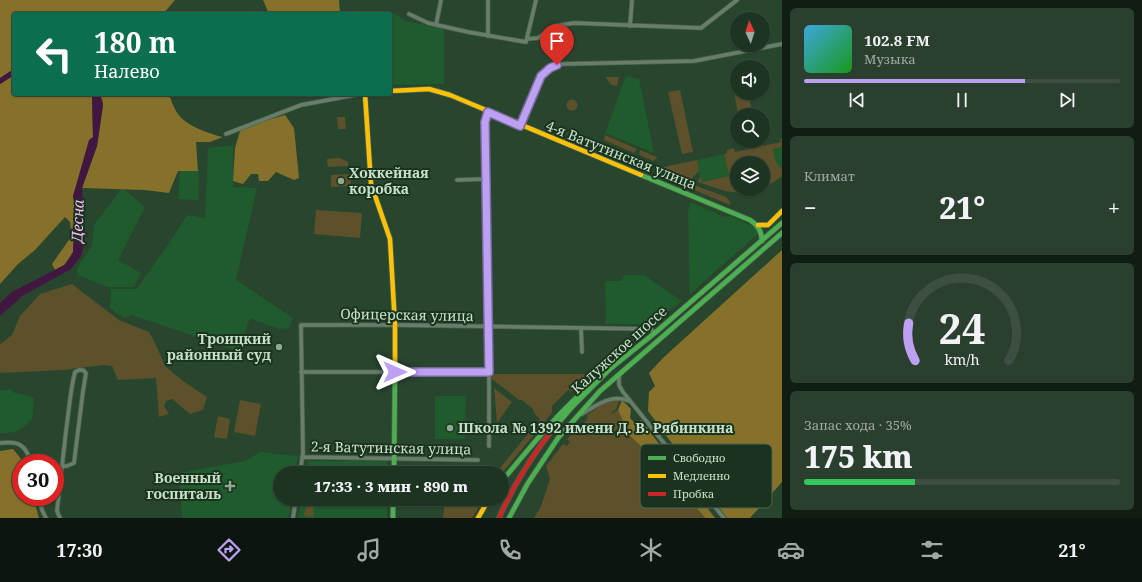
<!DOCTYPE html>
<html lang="ru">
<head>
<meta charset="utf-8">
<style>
  :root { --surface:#1e3422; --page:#2b3f2f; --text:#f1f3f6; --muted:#a1aaa5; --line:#3c4f40; --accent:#bca0f2 }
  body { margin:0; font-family:"Noto Serif",serif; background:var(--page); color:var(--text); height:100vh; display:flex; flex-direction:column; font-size:15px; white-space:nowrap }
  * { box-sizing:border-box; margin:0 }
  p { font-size:13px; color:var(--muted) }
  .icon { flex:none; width:22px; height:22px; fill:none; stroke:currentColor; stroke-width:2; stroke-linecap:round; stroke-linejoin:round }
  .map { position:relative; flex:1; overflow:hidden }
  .sheet { display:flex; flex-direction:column; gap:8px; padding:8px; background:#101d13; width:360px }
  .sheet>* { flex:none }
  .banner { position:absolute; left:12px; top:12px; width:380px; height:84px; border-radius:4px; box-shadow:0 1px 3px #0004,0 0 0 1px var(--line); background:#0b6e4f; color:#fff; overflow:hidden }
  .needle { width:26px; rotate:356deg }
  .controls { position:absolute; left:730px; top:12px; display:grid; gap:8px }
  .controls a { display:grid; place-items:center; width:40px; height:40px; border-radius:50%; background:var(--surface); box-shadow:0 1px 3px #0004,0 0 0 1px var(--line); font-size:20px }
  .speed { position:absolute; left:12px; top:454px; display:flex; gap:8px; font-size:20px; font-weight:700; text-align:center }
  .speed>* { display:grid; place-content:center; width:52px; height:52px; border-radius:50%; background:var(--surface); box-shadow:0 1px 3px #0004,0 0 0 1px var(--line); line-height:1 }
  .speed .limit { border:6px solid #d22; background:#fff; color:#111 }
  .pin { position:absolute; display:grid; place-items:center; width:34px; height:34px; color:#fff; margin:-41px -17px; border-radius:50% 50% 50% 0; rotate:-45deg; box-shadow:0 0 4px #0007 }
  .pin .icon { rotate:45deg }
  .me { position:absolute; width:44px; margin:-22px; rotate:90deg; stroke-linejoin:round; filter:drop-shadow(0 0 3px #0008) }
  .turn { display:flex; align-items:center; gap:14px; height:84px; padding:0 16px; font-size:18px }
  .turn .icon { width:52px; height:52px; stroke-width:2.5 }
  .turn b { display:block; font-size:28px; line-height:34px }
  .big { font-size:30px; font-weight:800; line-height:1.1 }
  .sheet .tile { flex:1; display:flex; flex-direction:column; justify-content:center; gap:6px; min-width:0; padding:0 14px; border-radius:6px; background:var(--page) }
  .sheet .dial { align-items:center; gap:0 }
  .dial svg { height:104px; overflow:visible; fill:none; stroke:var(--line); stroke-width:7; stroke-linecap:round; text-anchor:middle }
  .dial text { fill:var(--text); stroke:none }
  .song { display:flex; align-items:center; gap:12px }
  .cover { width:48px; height:48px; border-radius:6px; background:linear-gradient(135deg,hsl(200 70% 55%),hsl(120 70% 35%)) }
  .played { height:4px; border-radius:2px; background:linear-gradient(90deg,var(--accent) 70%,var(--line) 70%) }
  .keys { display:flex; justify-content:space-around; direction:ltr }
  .heat { display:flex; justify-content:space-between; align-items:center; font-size:22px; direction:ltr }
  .charge { height:6px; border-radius:3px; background:linear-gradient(90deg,#34c759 35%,var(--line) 0) }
  .trip { position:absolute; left:273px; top:466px; width:236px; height:40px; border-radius:20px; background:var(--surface); box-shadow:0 1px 3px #0004,0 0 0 1px var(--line); font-weight:800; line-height:40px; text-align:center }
  .menu { display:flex; height:64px; justify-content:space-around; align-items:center; background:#0c150e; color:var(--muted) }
  .menu .icon { width:28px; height:28px }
  .menu .active { color:var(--accent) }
  .menu b { font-size:18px; color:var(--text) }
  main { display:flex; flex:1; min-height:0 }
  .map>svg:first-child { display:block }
  .built { fill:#205b2d }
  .green { fill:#5c512b }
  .forest { fill:#86712b }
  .water { fill:#411741 }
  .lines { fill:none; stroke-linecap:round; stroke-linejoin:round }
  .river { stroke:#411741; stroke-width:6 }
  .street-casing { stroke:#4a614e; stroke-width:5 }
  .fast-casing { stroke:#4a614e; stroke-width:6 }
  .slow-casing { stroke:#4a614e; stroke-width:6 }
  .jam-casing { stroke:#4a614e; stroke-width:6 }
  .street { stroke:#687d6a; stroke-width:3.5 }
  .fast { stroke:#4caf50; stroke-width:4.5 }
  .slow { stroke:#ffc107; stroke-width:4.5 }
  .jam { stroke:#c62828; stroke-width:4.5 }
  .route-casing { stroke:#7a689d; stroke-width:10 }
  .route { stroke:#bca0f2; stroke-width:7 }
  .poi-dot { fill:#8eaa91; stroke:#1b321e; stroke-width:1.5 }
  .labels { text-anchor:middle; stroke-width:4; stroke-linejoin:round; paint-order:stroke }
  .street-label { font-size:14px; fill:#c5e1c7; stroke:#1b321e }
  .poi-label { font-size:14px; font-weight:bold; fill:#c5e1c7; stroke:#1b321e; text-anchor:start }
  .water-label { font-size:15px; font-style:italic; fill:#fcbefa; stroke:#1b321e }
  .key { fill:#1b321e; stroke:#4e6751; stroke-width:1 }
  .key-label { font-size:11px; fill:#c5e1c7 }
</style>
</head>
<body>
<main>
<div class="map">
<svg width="782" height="518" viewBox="0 0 782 518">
  <rect width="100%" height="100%" fill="#28452e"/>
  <path class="built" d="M388 11 395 14 406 21 444 29V84L390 85V14H377Z
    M626 76 639 79 654 153 605 133Z
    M233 145V187L257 188 236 280 293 318 289 328 279 329 250 318 238 351 132 315 124 318 110 308 111 289H137L167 246 186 217 189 215 205 218 208 148Z
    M782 147V169L776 162 773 149Z
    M724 154 729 176 701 182 697 160Z
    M180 169H199L198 200 178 199Z
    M122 188 145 207 118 260 141 273 134 287H107L78 275 77 268 92 246 94 225Z
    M691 202 724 217 730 216 754 227 759 233 690 294 688 212Z
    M624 275H644L682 301 655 321H648L646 324H606L605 281H621Z
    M12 389V392L33 397 34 400 32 420H29L28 424 15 432 0 434V390Z
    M435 396H466L465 439H435Z
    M260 452 298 456 295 473H280V499H291L289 518H182L179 473 245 461Z
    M308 461H387V473H306Z
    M301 499H387V518H298Z"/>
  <path class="green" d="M606 77H619L617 86 612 85 608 81Z
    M680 90 693 152 682 154 668 92Z
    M737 91V93H748L753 115H738L734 92Z
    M566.5 105a5.5 5.5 0 1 1 11 0a5.5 5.5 0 1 1-11 0Z
    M337 117H345L346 129H338Z
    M605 135 637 149 634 153 604 140Z
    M782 138V147L773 149 776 162 782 169V176L774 182 763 188V163H737V189H761L759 190 740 193 725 191 698 182 700 176 702 182 729 176 724 154 727 153V150L734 148 735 152 759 147 758 143 762 142 763 146 781 142 780 139Z
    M640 150 657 157V158L653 161 640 155 639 153Z
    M340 158 348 162V166L328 167 327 159Z
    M697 160 699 171 693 177 688 188 659 176 663 167Z
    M350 174 351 186 331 187V175Z
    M694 185 726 197 731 203 730 205 692 189Z
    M316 210 362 213 360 238 314 234Z
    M72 284 119 320 149 332 156 345 165 366 183 381 207 397 203 410 190 414 172 399 166 401 164 406 169 414 159 417 156 378 118 380 112 366 103 365 63 370 0 373V344L12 335 20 316 40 294Z
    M492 374H592L572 391 568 390 552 406V413L502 473H496L540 419 534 413 533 409 522 400H519L492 379Z
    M494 388 512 402 497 423Z
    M620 399 616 409 609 415 618 410 629 435 647 452 673 479 705 518H534L541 506 550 479 546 466 563 444 567 446 570 442 567 439 583 424 588 418 587 415 604 403Z
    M240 400 261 404 255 436 234 432Z
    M218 416 230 419 227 439 214 437Z
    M307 499H315L313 517 304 516Z
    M445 499H484L472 518H443Z"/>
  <path class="forest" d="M0 0H175L163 14H14V69L0 78Z
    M263 0H339L340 14H269Z
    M14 75V94H92L93 137 73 196 80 230V241L72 261 55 270 52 264 71 237 70 222 65 217 35 250 18 264 0 284V84Z
    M100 94H169C171 100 174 109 178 114 186 126 210 134 223 137L210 142H196L198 171H178L169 193 145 190 82 188 97 146 103 102Z
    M285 115 294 128 299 178 294 180 276 172 268 181H259L258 174H251L243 184 233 181 235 148 241 128Z
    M782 250V482L750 518H727L648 411 649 392 655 386 649 373 664 357Z
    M622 400 631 409 630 418 636 424 641 420 715 518H705L673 479 647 452 629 435 618 410Z
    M13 449 18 455 24 463H21V497H33L39 518H0V451Z"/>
  <path class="water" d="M14 69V75L0 84V78Z
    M92 94H100L103 106 97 146 82 188 85 241 81 256 71 269 8 304 0 313V303L12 292 72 261 80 241V230L73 196 89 140 93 137Z"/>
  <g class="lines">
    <path class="river" d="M66 268 76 253 77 207
      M0 312 17 297"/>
    <defs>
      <path id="street" d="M409 14 428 23 468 32 526 42 536 0
        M436 25 441 0
        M630 26 632 0
        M488 36V0
        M527 39 538 38 555 26 574 23 701 28 737 0
        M488 112 485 122V179L489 327V446
        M520 126C526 114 537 79 545 71 550 66 556 65 563 64L694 61 782 44
        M226 134 301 105 360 94
        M457 180 485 179
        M581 328 582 352
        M301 372H489
        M619 376V385L623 392 724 518
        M582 414C595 406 613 393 629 401
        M0 443C18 441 26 444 31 463
        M302 457 478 460
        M300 473 303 453 301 325H397L651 329 654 333
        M39 497 42 510 46 518
        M60 518 57 511C60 485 63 458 66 431 69 411 70 391 75 372L79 370H83L86 373 83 391 74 463 67 466H62
        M293 518 296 499"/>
      <path id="fast" d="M641 175 750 220C758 225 762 231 762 241
        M553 429 573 406 610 369 656 332 782 223
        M394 473 395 368
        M502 481C531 446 560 410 595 381
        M393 499V518
        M509 518 528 483 558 438 600 391 782 233"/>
      <path id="slow" d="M390 91 429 89 450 95 641 175
        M365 94 371 184 390 239 395 325V368
        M758 225H768L782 211
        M478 518 489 499"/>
      <path id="jam" d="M499 518C513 486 531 457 553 429"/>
    </defs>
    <use href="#street" class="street-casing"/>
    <use href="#fast" class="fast-casing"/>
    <use href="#slow" class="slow-casing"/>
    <use href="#jam" class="jam-casing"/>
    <use href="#street" class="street"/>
    <use href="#fast" class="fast"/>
    <use href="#slow" class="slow"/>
    <use href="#jam" class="jam"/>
  </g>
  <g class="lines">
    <defs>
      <path id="route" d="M395 372H489L485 122 488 112 520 126 541 76 550 68 557 65"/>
    </defs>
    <use href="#route" class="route-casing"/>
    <use href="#route" class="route"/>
  </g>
  <g class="poi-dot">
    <circle cx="341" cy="181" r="4"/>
    <circle cx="279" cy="347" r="4"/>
    <circle cx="450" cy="428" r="4"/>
    <path d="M228 480h4v4h4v4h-4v4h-4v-4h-4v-4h4z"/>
  </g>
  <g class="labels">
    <g class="street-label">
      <text transform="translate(621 155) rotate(22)" y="5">4-я Ватутинская улица</text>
      <text transform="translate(407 315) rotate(1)" y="5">Офицерская улица</text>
      <text transform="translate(619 350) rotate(-42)" y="5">Калужское шоссе</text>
      <text transform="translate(391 448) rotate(1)" y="5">2-я Ватутинская улица</text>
    </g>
    <g class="poi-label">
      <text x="349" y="178">Хоккейная<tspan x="349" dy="16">коробка</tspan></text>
      <text x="271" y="344" text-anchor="end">Троицкий<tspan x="271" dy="16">районный суд</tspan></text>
      <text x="458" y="433">Школа № 1392 имени Д. В. Рябинкина</text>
      <text x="221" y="483" text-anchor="end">Военный<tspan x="221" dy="16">госпиталь</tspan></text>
    </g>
    <g class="water-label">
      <text transform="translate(78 221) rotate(-88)" y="5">Десна</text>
    </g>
  </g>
  <rect x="640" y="444" width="132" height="64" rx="6" class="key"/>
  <rect x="648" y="456" width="18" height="4" fill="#4caf50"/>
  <rect x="648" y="474" width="18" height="4" fill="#ffc107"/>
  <rect x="648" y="492" width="18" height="4" fill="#c62828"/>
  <g class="key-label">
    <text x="673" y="462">Свободно</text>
    <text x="673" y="480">Медленно</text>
    <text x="673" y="498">Пробка</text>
  </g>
</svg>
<div class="controls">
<a><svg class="needle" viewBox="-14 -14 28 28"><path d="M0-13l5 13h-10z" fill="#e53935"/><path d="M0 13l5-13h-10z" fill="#a1aaa5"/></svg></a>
<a><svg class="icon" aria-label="sound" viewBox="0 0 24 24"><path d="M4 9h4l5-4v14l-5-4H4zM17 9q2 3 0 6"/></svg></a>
<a><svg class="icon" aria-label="search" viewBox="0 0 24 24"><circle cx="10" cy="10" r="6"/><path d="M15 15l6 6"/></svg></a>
<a><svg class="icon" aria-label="layers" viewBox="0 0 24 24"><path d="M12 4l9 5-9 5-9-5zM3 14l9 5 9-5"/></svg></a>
</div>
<div class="speed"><div class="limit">30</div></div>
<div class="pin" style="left:557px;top:65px;background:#d93025"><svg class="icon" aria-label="arrive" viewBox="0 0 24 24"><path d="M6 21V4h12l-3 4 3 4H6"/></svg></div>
<svg class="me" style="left:395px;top:372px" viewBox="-20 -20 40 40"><path d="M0-17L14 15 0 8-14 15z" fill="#bca0f2" stroke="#fff" stroke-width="4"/></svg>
<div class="trip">17:33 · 3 мин · 890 m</div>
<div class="banner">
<div class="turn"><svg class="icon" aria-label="left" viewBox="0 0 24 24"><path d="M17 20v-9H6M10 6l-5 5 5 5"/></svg><div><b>180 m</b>Налево</div></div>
</div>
</div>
<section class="sheet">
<div class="tile">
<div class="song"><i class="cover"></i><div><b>102.8 FM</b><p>Музыка</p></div></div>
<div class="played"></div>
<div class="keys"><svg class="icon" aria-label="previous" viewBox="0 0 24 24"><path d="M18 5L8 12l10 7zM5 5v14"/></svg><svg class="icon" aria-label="pause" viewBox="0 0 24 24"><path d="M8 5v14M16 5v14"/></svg><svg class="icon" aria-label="next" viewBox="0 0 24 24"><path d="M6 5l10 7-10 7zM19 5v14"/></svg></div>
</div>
<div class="tile"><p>Климат</p>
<div class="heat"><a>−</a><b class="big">21°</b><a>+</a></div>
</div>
<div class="tile dial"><svg viewBox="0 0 100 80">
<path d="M14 69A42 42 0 1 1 86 69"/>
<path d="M14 69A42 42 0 0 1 9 40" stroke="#bca0f2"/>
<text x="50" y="56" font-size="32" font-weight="700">24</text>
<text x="50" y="72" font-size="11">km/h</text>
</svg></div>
<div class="tile"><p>Запас хода · 35%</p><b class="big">175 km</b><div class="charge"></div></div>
</section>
</main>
<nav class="menu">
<b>17:30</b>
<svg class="icon active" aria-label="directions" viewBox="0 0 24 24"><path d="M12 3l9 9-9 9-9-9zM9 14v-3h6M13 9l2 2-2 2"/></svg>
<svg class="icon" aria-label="music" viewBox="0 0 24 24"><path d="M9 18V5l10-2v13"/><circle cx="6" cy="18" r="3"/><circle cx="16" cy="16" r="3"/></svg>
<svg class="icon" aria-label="phone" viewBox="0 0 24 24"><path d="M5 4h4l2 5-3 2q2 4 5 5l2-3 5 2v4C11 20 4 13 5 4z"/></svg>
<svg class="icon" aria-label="climate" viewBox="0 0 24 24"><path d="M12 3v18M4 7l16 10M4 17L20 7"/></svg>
<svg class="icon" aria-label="car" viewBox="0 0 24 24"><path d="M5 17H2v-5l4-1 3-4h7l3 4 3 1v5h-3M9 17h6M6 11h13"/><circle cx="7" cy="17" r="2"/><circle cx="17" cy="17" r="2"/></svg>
<svg class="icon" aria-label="filters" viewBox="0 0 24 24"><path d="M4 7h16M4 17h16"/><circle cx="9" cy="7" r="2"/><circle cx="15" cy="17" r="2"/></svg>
<b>21°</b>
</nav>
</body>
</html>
